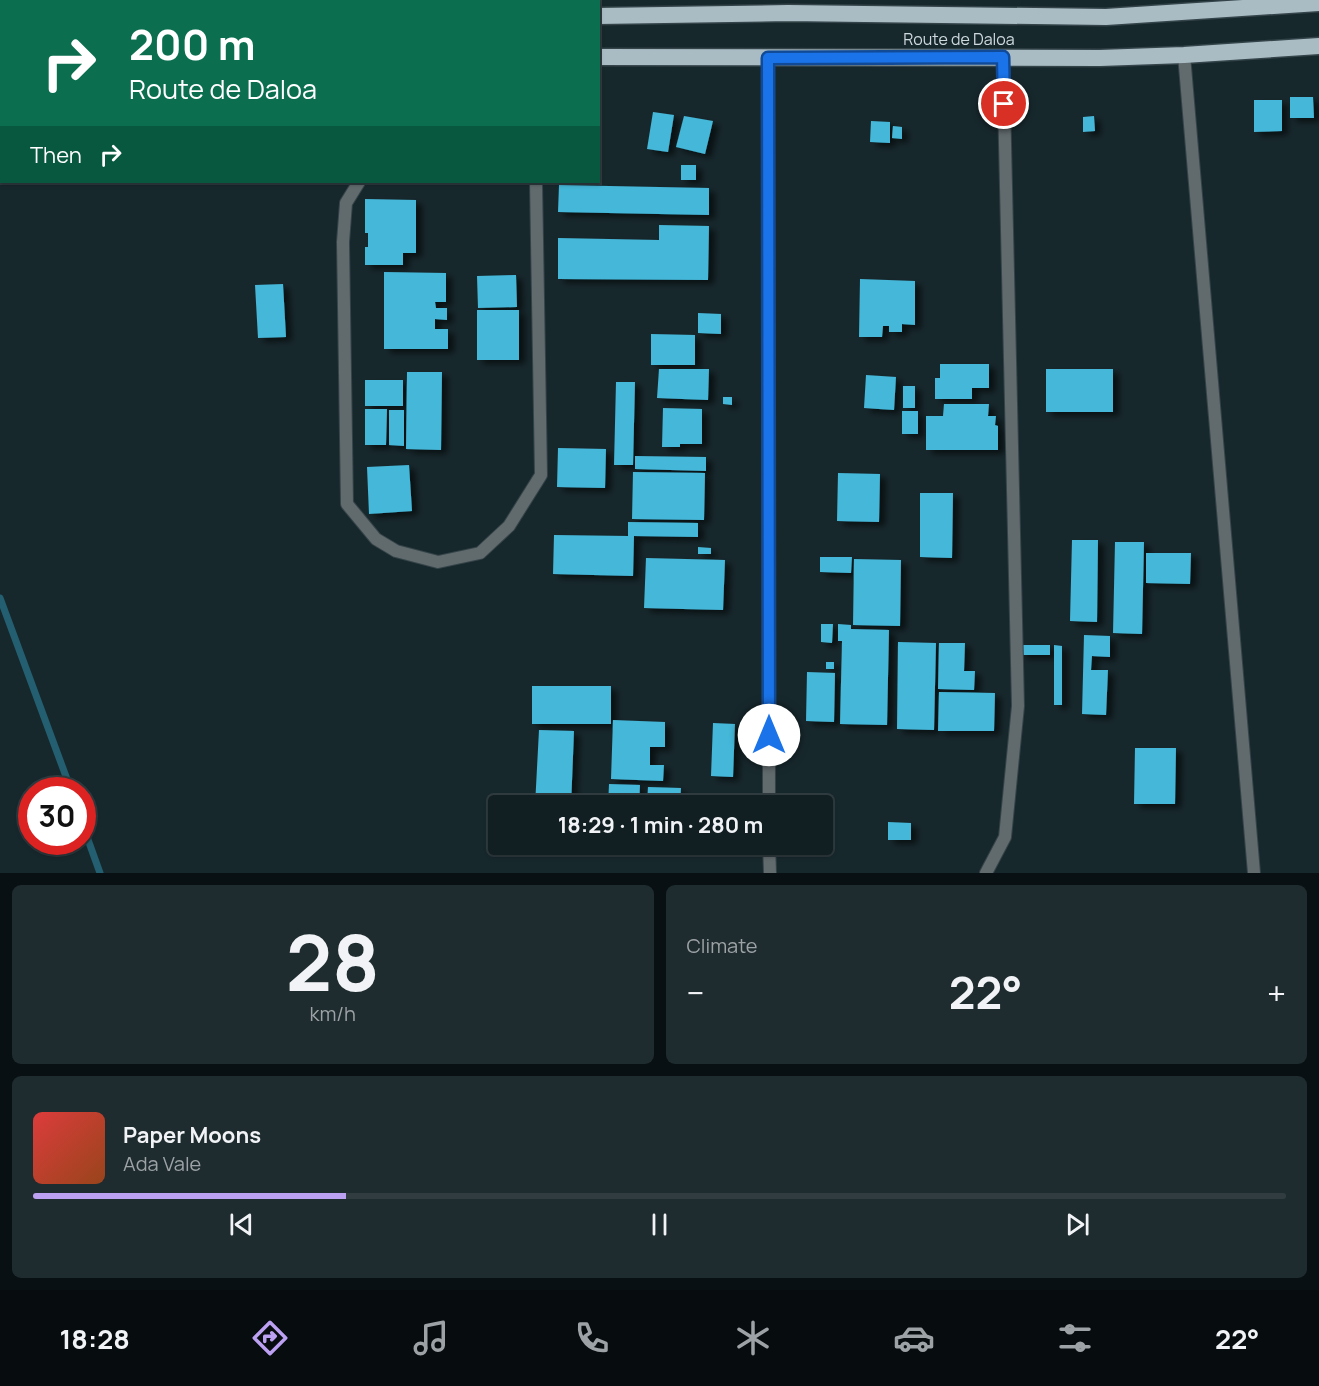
<!DOCTYPE html>
<html lang="en">
<head>
<meta charset="utf-8">
<style>
  :root { --surface:#111e22; --page:#1e2b2f; --text:#f1f3f6; --muted:#9ca2a5; --line:#303c40; --accent:#bca0f2 }
  body { margin:0; font-family:Manrope,sans-serif; background:var(--page); color:var(--text); height:100vh; display:flex; flex-direction:column; font-size:22px; white-space:nowrap }
  * { box-sizing:border-box; margin:0 }
  p { font-size:20px; color:var(--muted) }
  .icon { flex:none; width:33px; height:33px; fill:none; stroke:currentColor; stroke-width:2; stroke-linecap:round; stroke-linejoin:round }
  .map { position:relative; height:873px; overflow:hidden }
  .panel { display:flex; flex-direction:column; gap:12px; padding:12px; background:#091013; flex:1 }
  .panel>* { flex:none }
  .banner { position:absolute; left:0px; top:0px; width:600px; height:183px; box-shadow:0 2px 4px #0004,0 0 0 2px var(--line); background:#0b6e4f; color:#fff; overflow:hidden }
  .speed { position:absolute; left:18px; top:777px; display:flex; gap:12px; font-size:30px; font-weight:700; text-align:center }
  .speed>* { display:grid; place-content:center; width:78px; height:78px; border-radius:50%; background:var(--surface); box-shadow:0 2px 4px #0004,0 0 0 2px var(--line); line-height:1 }
  .speed .limit { border:9px solid #d22; background:#fff; color:#111 }
  .pin { position:absolute; display:grid; place-items:center; width:51px; height:51px; color:#fff; margin:-26px; border:3px solid #fff; border-radius:50%; box-shadow:0 2px 6px #0007 }
  .me { position:absolute; width:66px; margin:-33px; rotate:0deg; stroke-linejoin:round; filter:drop-shadow(0 0 4px #0008) }
  .turn { display:flex; align-items:center; gap:21px; height:126px; padding:0 30px; font-size:27px }
  .turn .icon { width:78px; height:78px; stroke-width:2.5 }
  .turn b { display:block; font-size:42px; line-height:51px }
  .then { display:flex; align-items:center; height:57px; padding:0 30px; background:#0003; gap:12px; font-size:22px }
  .big { font-size:45px; font-weight:700; line-height:1.1 }
  .panel .widget { flex:1; display:flex; flex-direction:column; justify-content:center; gap:9px; min-width:0; padding:0 21px; border-radius:9px; background:var(--page) }
  .panel .dial { align-items:center; gap:0 }
  .dial b { font-size:78px; line-height:1 }
  .song { display:flex; align-items:center; gap:18px }
  .cover { width:72px; height:72px; border-radius:9px; background:linear-gradient(135deg,hsl(0 70% 55%),hsl(20 70% 35%)) }
  .played { height:6px; border-radius:3px; background:linear-gradient(90deg,var(--accent) 25%,var(--line) 25%) }
  .keys { display:flex; justify-content:space-around; direction:ltr }
  .heat { display:flex; justify-content:space-between; align-items:center; font-size:33px; direction:ltr }
  .panel .tiles { flex:1; display:grid; gap:12px; grid-template-columns:1fr 1fr }
  .widget:last-child { grid-column:span 2 }
  .trip { position:absolute; left:488px; top:795px; width:345px; height:60px; border-radius:6px; background:var(--surface); box-shadow:0 2px 4px #0004,0 0 0 2px var(--line); font-weight:700; line-height:60px; text-align:center }
  .menu { display:flex; height:96px; justify-content:space-around; align-items:center; background:#070c0e; color:var(--muted) }
  .menu .icon { width:42px; height:42px }
  .menu .selected { color:var(--accent) }
  .menu b { font-size:27px; color:var(--text) }
  .map>svg:first-child { display:block }
  .lines { fill:none; stroke-linecap:round; stroke-linejoin:round }
  .stream { stroke:#235f70; stroke-width:7 }
  .building { fill:#45b7d8; filter:url(#shadow) }
  .minor-casing { stroke:#344449; stroke-width:14 }
  .trunk-casing { stroke:#344449; stroke-width:19 }
  .minor { stroke:#616a6d; stroke-width:12 }
  .trunk { stroke:#a9bcc4; stroke-width:16 }
  .route-casing { stroke:#114b97; stroke-width:15 }
  .route { stroke:#1a73e8; stroke-width:10 }
  .labels { text-anchor:middle; stroke-width:6; stroke-linejoin:round; paint-order:stroke }
  .street-label { font-size:16px; fill:#ced9dd; stroke:#17282d }
</style>
</head>
<body>
<div class="map">
<svg width="1319" height="873" viewBox="0 0 1319 873">
  <defs>
    <filter id="shadow"><feDropShadow dx="6" dy="4" stdDeviation="3" flood-color="#0009"/></filter>
  </defs>
  <rect width="100%" height="100%" fill="#17282d"/>
  <g class="lines">
    <path class="stream" d="M0 598 71 790
      M82 823 100 873"/>
  </g>
  <path class="building" d="M1290 97H1313L1314 118H1290Z
    M1254 100H1282V131L1254 132Z
    M653 112 674 115 668 152 647 149Z
    M684 116 713 121 705 154 676 147Z
    M1094 116 1095 131 1083 132V117Z
    M871 121 890 122V143L870 142Z
    M893 126 902 127V139L892 138Z
    M681 165H696V180H681Z
    M559 185 709 188V215L558 212Z
    M365 199 416 200V253H403V265H365V247H368V233H365Z
    M659 225 709 226 708 280 558 279V238L659 240Z
    M384 272 446 273V302H435L436 308H447V320L435 319V329H448V349H384Z
    M516 275 517 307 478 308 477 276Z
    M860 279 915 281V325L902 324V332H889V326H883L882 337H859Z
    M283 284 286 337 258 338 255 285Z
    M477 310H519V360H477Z
    M698 313 721 314V334L698 333Z
    M651 334 695 335V365H651Z
    M940 364H989V388H972V399H935V378H940Z
    M659 369H709L708 400 657 398Z
    M1046 369H1113V412H1046Z
    M407 372H442L441 450 406 449Z
    M866 375 896 377 894 410 864 408Z
    M365 380H403V406H365Z
    M616 382H635L633 465H614Z
    M903 386H915V408H903Z
    M723 397H732V405L723 404Z
    M944 404H989L988 416H996L995 425 998 426V450H926V416H943Z
    M663 408 702 409V444H680V447H662Z
    M365 409H387L386 445H365Z
    M389 410H404V446L389 445Z
    M902 411H918V434H902Z
    M558 448 606 449 605 488 557 487Z
    M635 456 706 457V471L635 469Z
    M409 465 412 511 369 514 367 467Z
    M633 472 705 473 704 520 632 519Z
    M838 473 880 474 879 522 837 521Z
    M920 493H953L952 558 920 557Z
    M628 522 698 523V537L634 536 633 576 553 574 554 535 628 536Z
    M1072 540H1098L1097 622 1070 621Z
    M1115 542H1144L1142 634 1113 633Z
    M698 547 711 548V554H698Z
    M1146 553H1191L1190 584 1146 583Z
    M820 557H852L851 573 820 572Z
    M646 558 725 560 723 610 644 608Z
    M854 559 901 560 900 626 853 625Z
    M821 624H833L832 643 821 642Z
    M838 624 851 625V629L889 630 887 725 840 724 842 641H838Z
    M1084 635 1110 636V657L1092 656 1091 670H1108L1106 715 1082 714Z
    M898 642 936 643 934 730 897 729Z
    M939 643H965L964 671H975L974 690 938 689Z
    M1020 645H1050V655H1020Z
    M1054 645 1062 646V705H1054Z
    M826 662H834V669H826Z
    M807 672 835 673 834 722 806 721Z
    M532 686H611V724H532Z
    M939 692 995 693 994 731H938Z
    M613 720 665 722V747H650V765H664L663 781 611 779Z
    M713 723 735 724 733 777 711 776Z
    M539 730 574 731 571 806H535Z
    M1135 748H1176L1175 804H1134Z
    M609 784 640 785 639 806H608Z
    M648 787 681 788 680 806H647Z
    M888 822 911 823V840H888Z"/>
  <g class="lines">
    <defs>
      <path id="minor" d="M248 2 249 0
        M585 2 586 0
        M1184 55 1254 873
        M768 58 769 806
        M359 182 346 203 343 242 347 504 376 539 396 551 438 562 480 553 509 526 541 475 536 182
        M769 844 770 873
        M986 873 1005 837 1018 706 1003 57"/>
      <path id="trunk" d="M230 0 237 2
        M598 16 788 13 1106 17 1319 3
        M598 57 1100 58 1184 55 1319 46
        M0 66H2"/>
    </defs>
    <use href="#minor" class="minor-casing"/>
    <use href="#trunk" class="trunk-casing"/>
    <use href="#minor" class="minor"/>
    <use href="#trunk" class="trunk"/>
  </g>
  <g class="lines">
    <defs>
      <path id="route" d="M769 735 768 58 1003 57 1004 104"/>
    </defs>
    <use href="#route" class="route-casing"/>
    <use href="#route" class="route"/>
  </g>
  <g class="labels">
    <g class="street-label">
      <text x="959" y="45">Route de Daloa</text>
    </g>
  </g>
</svg>
<div class="speed"><div class="limit">30</div></div>
<div class="pin" style="left:1004px;top:104px;background:#d93025"><svg class="icon" aria-label="arrive" viewBox="0 0 24 24"><path d="M6 21V4h12l-3 4 3 4H6"/></svg></div>
<svg class="me" style="left:769px;top:735px" viewBox="-20 -20 40 40"><circle r="19" fill="#fff"/><path d="M0-13L10 11 0 6-10 11z" fill="#1a73e8"/></svg>
<div class="trip">18:29 · 1 min · 280 m</div>
<div class="banner">
<div class="turn"><svg class="icon" aria-label="right" viewBox="0 0 24 24"><path d="M7 20v-9h11M14 6l5 5-5 5"/></svg><div><b>200 m</b>Route de Daloa</div></div>
<div class="then">Then<svg class="icon" aria-label="right" viewBox="0 0 24 24"><path d="M7 20v-9h11M14 6l5 5-5 5"/></svg></div>
</div>
</div>
<section class="panel">
<div class="tiles">
<div class="widget dial"><b>28</b><p>km/h</p></div>
<div class="widget"><p>Climate</p>
<div class="heat"><a>−</a><b class="big">22°</b><a>+</a></div>
</div>
<div class="widget">
<div class="song"><i class="cover"></i><div><b>Paper Moons</b><p>Ada Vale</p></div></div>
<div class="played"></div>
<div class="keys"><svg class="icon" aria-label="previous" viewBox="0 0 24 24"><path d="M18 5L8 12l10 7zM5 5v14"/></svg><svg class="icon" aria-label="pause" viewBox="0 0 24 24"><path d="M8 5v14M16 5v14"/></svg><svg class="icon" aria-label="next" viewBox="0 0 24 24"><path d="M6 5l10 7-10 7zM19 5v14"/></svg></div>
</div>
</div>
</section>
<nav class="menu">
<b>18:28</b>
<svg class="icon selected" aria-label="directions" viewBox="0 0 24 24"><path d="M12 3l9 9-9 9-9-9zM9 14v-3h6M13 9l2 2-2 2"/></svg>
<svg class="icon" aria-label="music" viewBox="0 0 24 24"><path d="M9 18V5l10-2v13"/><circle cx="6" cy="18" r="3"/><circle cx="16" cy="16" r="3"/></svg>
<svg class="icon" aria-label="phone" viewBox="0 0 24 24"><path d="M5 4h4l2 5-3 2q2 4 5 5l2-3 5 2v4C11 20 4 13 5 4z"/></svg>
<svg class="icon" aria-label="climate" viewBox="0 0 24 24"><path d="M12 3v18M4 7l16 10M4 17L20 7"/></svg>
<svg class="icon" aria-label="car" viewBox="0 0 24 24"><path d="M5 17H2v-5l4-1 3-4h7l3 4 3 1v5h-3M9 17h6M6 11h13"/><circle cx="7" cy="17" r="2"/><circle cx="17" cy="17" r="2"/></svg>
<svg class="icon" aria-label="filters" viewBox="0 0 24 24"><path d="M4 7h16M4 17h16"/><circle cx="9" cy="7" r="2"/><circle cx="15" cy="17" r="2"/></svg>
<b>22°</b>
</nav>
</body>
</html>
